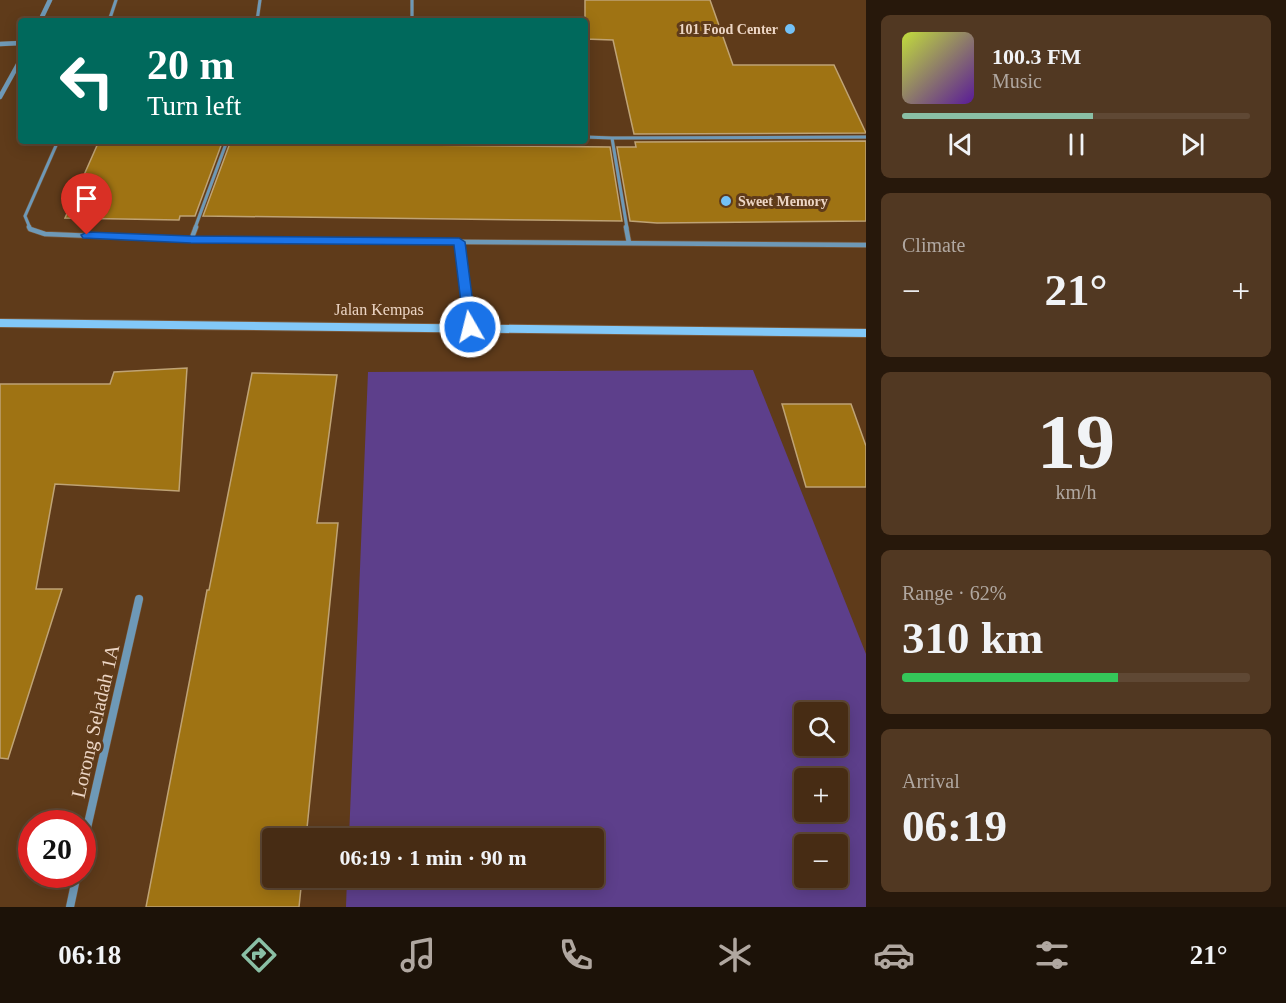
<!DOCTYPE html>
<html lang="en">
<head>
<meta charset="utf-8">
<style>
  :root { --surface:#472c14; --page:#513822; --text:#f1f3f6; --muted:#b0a7a0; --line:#5f4834; --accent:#8abfa5 }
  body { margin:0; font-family:"Times New Roman",serif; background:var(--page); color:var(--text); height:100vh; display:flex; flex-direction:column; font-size:22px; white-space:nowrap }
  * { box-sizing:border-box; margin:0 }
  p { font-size:20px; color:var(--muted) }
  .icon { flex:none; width:33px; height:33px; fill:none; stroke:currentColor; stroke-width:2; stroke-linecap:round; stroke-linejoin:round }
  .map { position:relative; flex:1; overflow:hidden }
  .sheet { display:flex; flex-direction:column; gap:15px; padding:15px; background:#27180b; width:420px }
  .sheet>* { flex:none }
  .guide { position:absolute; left:18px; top:18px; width:570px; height:126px; border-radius:6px; box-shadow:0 3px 15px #0003,0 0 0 2px var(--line); background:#00695c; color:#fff; overflow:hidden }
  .fabs { position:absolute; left:794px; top:702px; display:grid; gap:12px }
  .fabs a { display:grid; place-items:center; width:54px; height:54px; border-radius:6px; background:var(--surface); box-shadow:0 3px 15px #0003,0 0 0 2px var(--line); font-size:30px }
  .speed { position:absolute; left:18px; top:810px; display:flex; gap:12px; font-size:30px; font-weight:700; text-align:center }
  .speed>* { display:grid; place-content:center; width:78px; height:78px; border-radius:50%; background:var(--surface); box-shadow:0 3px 15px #0003,0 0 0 2px var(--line); line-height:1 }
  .speed .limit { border:9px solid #d22; background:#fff; color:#111 }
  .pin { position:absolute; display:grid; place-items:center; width:51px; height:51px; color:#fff; margin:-62px -26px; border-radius:50% 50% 50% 0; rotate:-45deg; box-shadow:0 0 6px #0007 }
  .pin .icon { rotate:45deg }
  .me { position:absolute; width:66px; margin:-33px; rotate:352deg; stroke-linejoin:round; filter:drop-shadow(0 0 4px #0008) }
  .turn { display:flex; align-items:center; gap:21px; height:126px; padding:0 30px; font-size:27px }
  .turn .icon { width:78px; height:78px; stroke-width:2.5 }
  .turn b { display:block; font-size:42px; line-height:51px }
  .big { font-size:45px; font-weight:600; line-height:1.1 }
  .sheet .card { flex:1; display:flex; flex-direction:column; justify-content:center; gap:9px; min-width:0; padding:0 21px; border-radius:9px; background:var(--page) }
  .sheet .dial { align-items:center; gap:0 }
  .dial b { font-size:78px; line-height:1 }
  .song { display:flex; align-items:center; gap:18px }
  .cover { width:72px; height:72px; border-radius:9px; background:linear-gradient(135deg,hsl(70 70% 55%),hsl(270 70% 35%)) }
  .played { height:6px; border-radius:3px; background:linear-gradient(90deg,var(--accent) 55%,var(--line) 55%) }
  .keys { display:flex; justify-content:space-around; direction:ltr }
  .heat { display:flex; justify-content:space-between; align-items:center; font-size:33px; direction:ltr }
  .charge { height:9px; border-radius:4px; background:linear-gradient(90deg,#34c759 62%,var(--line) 0) }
  .trip { position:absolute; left:262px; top:828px; width:342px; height:60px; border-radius:6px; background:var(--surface); box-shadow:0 3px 15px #0003,0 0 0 2px var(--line); font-weight:600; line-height:60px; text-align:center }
  .menu { display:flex; height:96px; justify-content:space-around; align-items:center; background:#1c1208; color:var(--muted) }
  .menu .icon { width:42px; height:42px }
  .menu .on { color:var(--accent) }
  .menu b { font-size:27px; color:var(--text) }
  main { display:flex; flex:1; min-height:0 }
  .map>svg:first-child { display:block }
  .green { fill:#5d3f8b; fill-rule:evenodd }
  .building { fill:#9f7313; stroke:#bfa375; stroke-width:1.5 }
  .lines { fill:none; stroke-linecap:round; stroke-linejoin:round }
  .lane-far1-casing { stroke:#785739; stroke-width:4 }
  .lane-casing { stroke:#785739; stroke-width:6 }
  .street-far1-casing { stroke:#785739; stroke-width:5 }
  .street-casing { stroke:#785739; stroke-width:9 }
  .secondary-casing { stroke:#785739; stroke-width:2 }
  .lane-far1 { stroke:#6e99b7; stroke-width:3 }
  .lane { stroke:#6e99b7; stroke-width:4.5 }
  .street-far1 { stroke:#6e99b7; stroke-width:4.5 }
  .street { stroke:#6e99b7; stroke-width:8 }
  .secondary { fill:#82c8f8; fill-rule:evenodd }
  .route { fill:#1a73e8; stroke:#114b97; stroke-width:1.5 }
  .poi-dot { fill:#73c1f6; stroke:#5f3b1a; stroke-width:2 }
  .labels { text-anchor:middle; stroke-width:6; stroke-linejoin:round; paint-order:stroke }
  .far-poi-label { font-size:14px; font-weight:bold; fill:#ecd5c4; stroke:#5f3b1a; text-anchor:end }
  .street-label { font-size:16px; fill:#ecd5c4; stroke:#5f3b1a }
  .near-street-label { font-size:20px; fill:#ecd5c4; stroke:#5f3b1a }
</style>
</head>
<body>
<main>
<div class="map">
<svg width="866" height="907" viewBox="0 0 866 907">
  <rect width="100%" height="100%" fill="#5f3b1a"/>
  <path class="green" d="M753 370 866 654V907H346L347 878H594V838H349L368 372ZM804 712H837V746H804ZM804 778H837V812H804ZM804 844H837V878H804Z"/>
  <path class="building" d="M585 0H710L733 65H834L866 133 634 134 613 40 585 39Z
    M99 141H205L204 143H222L195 216H180L179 220 65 218Z
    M866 141V221L657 223 630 221 617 147H636L635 142Z
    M230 143 610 147 622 221 203 216Z
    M187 368 179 491 55 484 36 589H62L8 759 0 758V384H110L114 372Z
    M252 373 337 375 317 523H338L306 838H273V878H302L299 907H146L207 590H209Z
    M782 404H851L866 446V487H806Z"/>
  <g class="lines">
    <defs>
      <path id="lane-far1" d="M412 0V21
        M109 21 116 0
        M257 21 260 0
        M585 137 612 138
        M30 228 25 216 58 141
        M195 228 227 141
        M627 228 612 138 866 137"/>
      <path id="lane" d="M29 227 30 229 45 234 191 240 866 245
        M626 227 629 243
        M191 240 196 227
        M459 242 470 327"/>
      <path id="street-far1" d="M40 21 50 0
        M0 44 21 43
        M0 97 21 59"/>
      <path id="street" d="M82 850 139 599
        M70 907 77 874"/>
      <path id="secondary" d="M0 319 866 329V337L0 327Z"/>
    </defs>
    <use href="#lane-far1" class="lane-far1-casing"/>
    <use href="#lane" class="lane-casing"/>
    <use href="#street-far1" class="street-far1-casing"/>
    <use href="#street" class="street-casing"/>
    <use href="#secondary" class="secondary-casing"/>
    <use href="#lane-far1" class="lane-far1"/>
    <use href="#lane" class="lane"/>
    <use href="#street-far1" class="street-far1"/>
    <use href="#street" class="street"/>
    <use href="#secondary" class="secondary"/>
  </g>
  <path class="route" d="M87 232 191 236 459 238 465 242 476 327 470 331 464 327 454 245 191 243 83 238 81 235Z"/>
  <g class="poi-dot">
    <circle cx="790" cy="29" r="6"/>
    <circle cx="726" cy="201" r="6"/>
  </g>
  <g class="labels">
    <g class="far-poi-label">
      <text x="778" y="34">101 Food Center</text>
      <text x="738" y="206" text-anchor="start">Sweet Memory</text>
    </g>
    <g class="street-label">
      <text x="379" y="315">Jalan Kempas</text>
    </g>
    <g class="near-street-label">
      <text transform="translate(95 721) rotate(-77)" y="7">Lorong Seladah 1A</text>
    </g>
  </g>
</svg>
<div class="fabs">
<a><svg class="icon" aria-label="search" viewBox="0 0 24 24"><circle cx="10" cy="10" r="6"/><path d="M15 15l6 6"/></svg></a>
<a>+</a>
<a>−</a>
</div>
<div class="speed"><div class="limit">20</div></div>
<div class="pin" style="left:87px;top:235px;background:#d93025"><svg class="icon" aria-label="arrive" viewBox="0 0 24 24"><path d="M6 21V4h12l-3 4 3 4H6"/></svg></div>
<svg class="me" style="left:470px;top:327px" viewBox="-20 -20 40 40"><circle r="17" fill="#1a73e8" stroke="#fff" stroke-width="3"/><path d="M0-11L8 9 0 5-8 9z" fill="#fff"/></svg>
<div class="trip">06:19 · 1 min · 90 m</div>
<div class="guide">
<div class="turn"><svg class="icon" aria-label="left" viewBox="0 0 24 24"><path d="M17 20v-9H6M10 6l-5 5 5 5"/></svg><div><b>20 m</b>Turn left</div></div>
</div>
</div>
<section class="sheet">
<div class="card">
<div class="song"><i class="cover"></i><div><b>100.3 FM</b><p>Music</p></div></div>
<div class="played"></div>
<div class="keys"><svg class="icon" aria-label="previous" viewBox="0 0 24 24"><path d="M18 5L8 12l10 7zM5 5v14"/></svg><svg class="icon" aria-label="pause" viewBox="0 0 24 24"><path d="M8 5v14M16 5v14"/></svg><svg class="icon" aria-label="next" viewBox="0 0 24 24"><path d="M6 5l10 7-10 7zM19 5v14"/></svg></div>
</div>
<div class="card"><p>Climate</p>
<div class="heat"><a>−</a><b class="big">21°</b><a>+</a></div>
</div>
<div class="card dial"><b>19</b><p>km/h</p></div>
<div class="card"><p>Range · 62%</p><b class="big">310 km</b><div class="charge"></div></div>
<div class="card"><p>Arrival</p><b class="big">06:19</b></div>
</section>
</main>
<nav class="menu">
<b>06:18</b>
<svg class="icon on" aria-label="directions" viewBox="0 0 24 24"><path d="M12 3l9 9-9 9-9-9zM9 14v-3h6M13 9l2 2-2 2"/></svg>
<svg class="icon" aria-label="music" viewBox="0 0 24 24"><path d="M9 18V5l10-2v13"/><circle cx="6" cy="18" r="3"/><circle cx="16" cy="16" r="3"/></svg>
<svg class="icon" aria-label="phone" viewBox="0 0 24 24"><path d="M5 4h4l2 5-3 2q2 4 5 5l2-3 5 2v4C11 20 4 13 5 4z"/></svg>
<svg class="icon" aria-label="climate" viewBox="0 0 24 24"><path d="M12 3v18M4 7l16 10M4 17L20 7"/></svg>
<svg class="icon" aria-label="car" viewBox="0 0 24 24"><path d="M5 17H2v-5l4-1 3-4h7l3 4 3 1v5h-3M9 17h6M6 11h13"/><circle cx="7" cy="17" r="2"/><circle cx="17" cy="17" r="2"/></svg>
<svg class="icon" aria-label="filters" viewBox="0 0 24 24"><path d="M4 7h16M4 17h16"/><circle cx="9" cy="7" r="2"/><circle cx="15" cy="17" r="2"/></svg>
<b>21°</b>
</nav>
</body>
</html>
